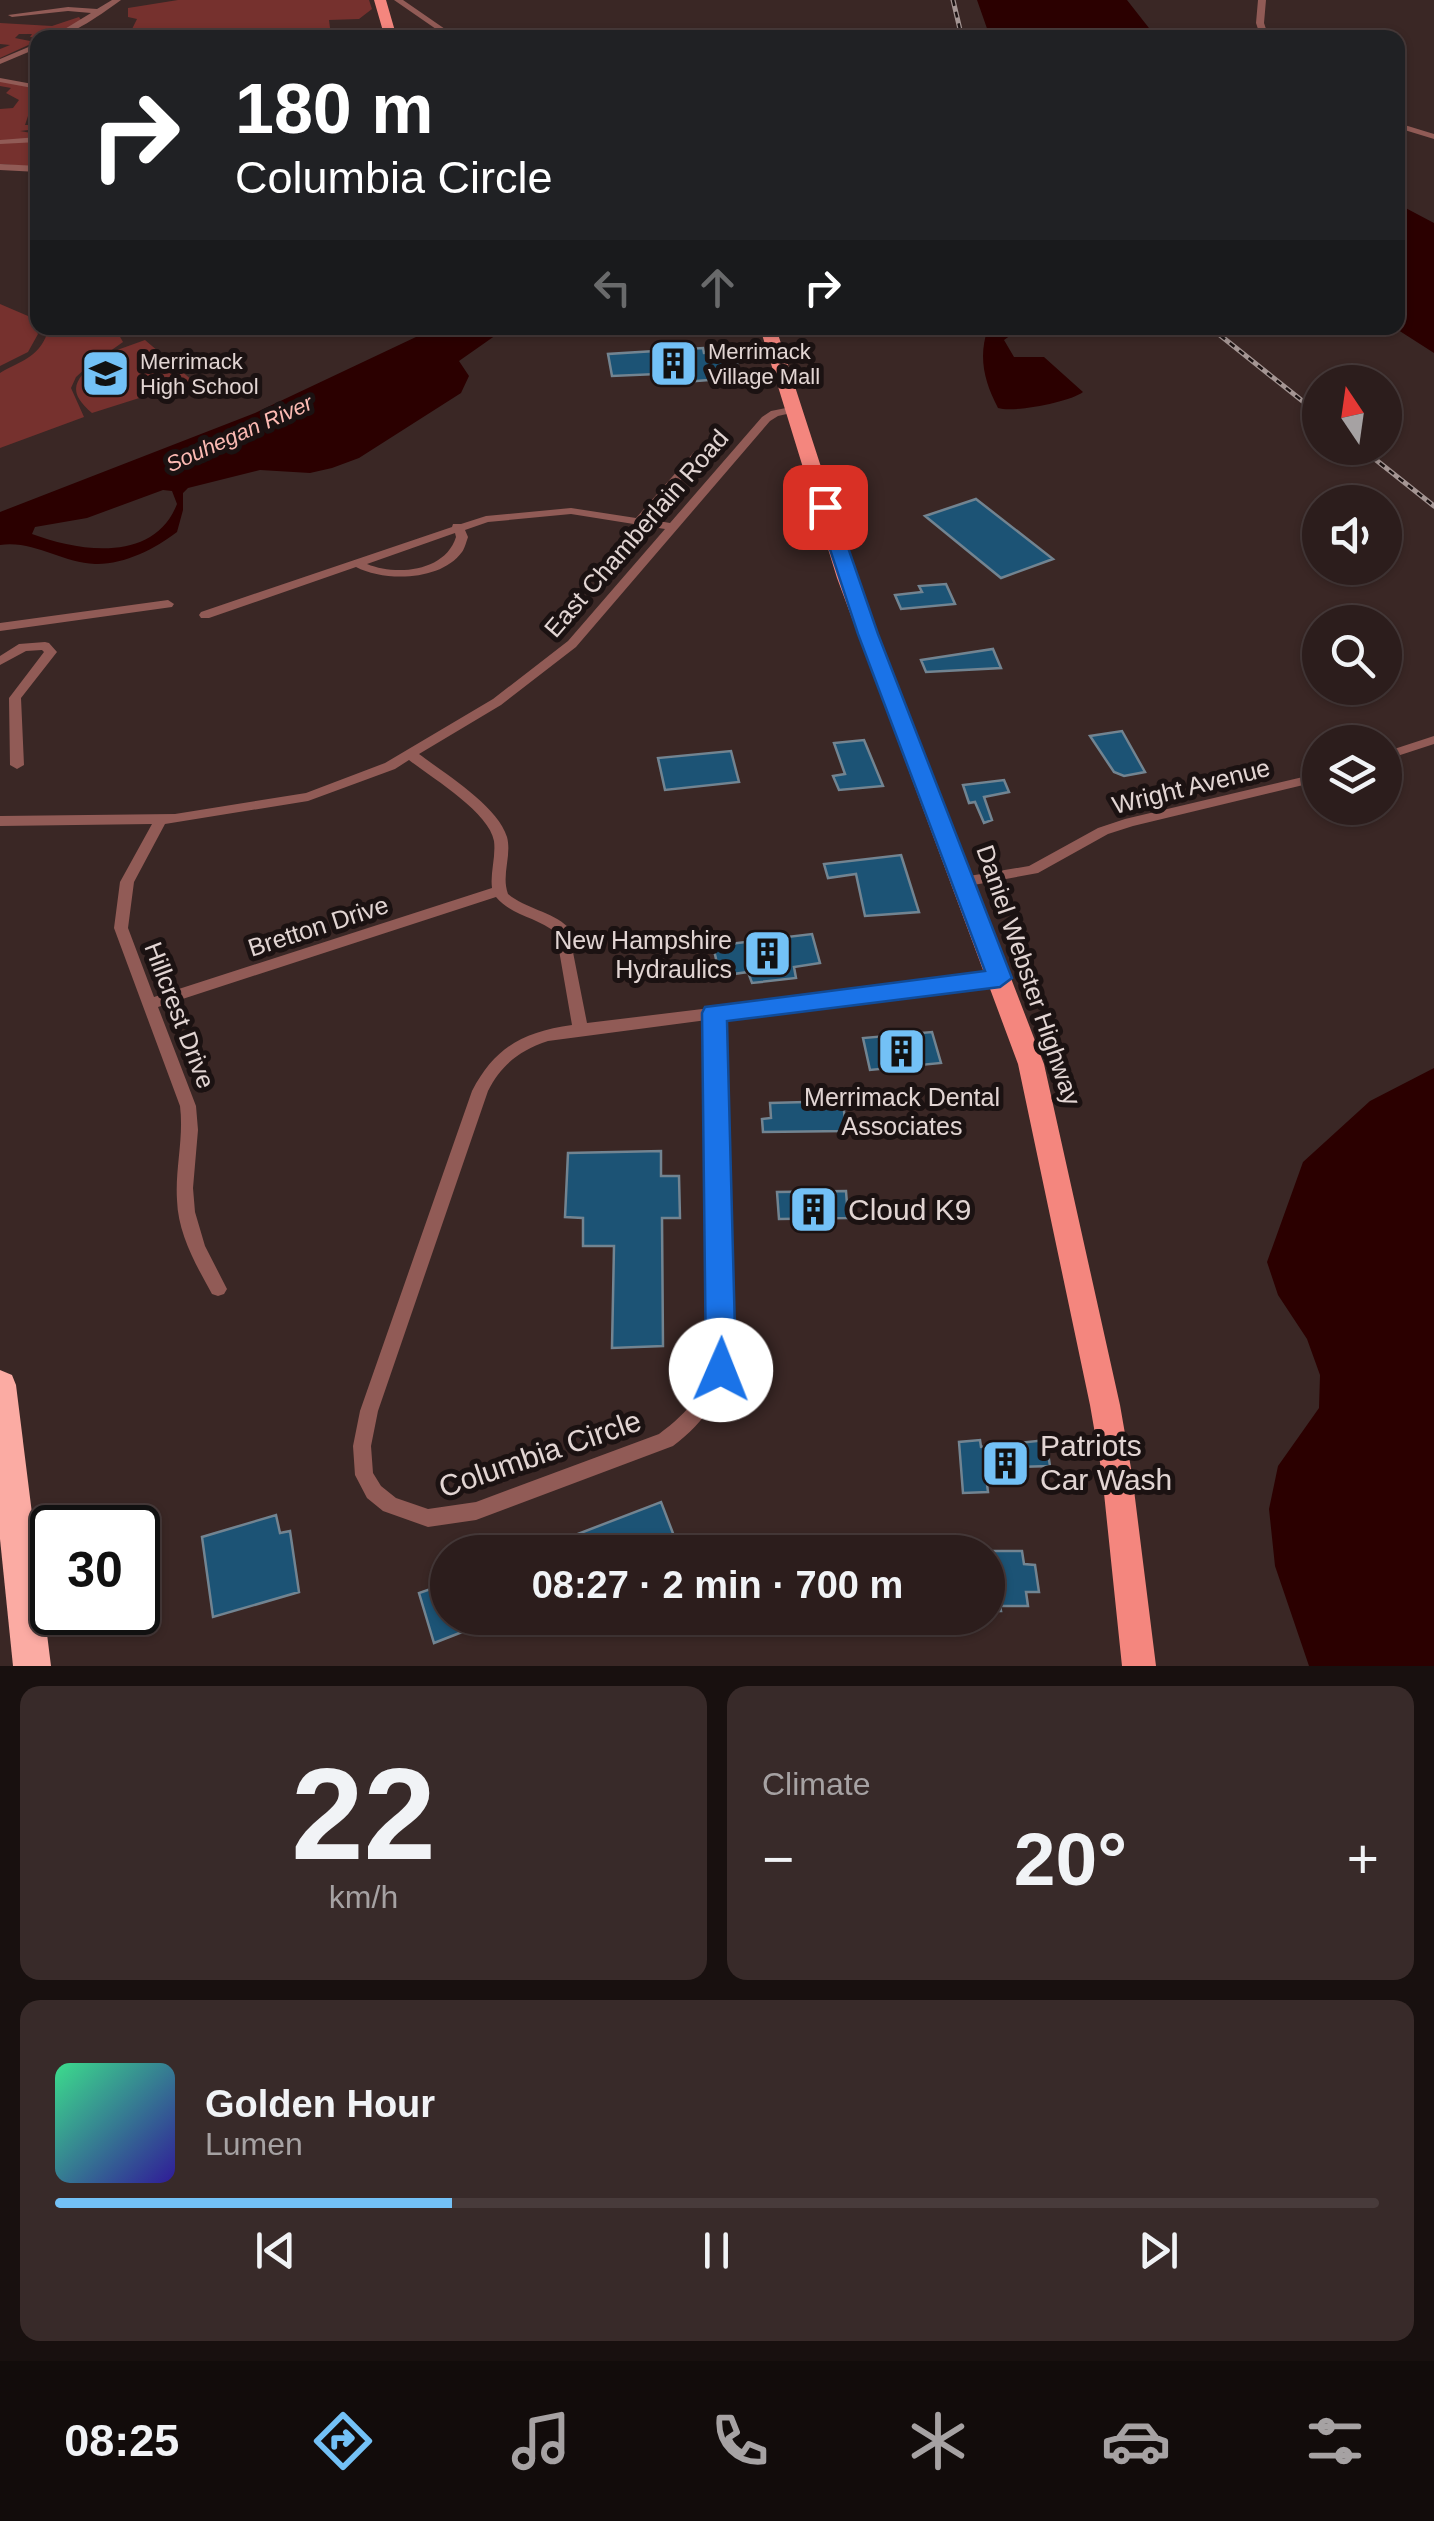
<!DOCTYPE html>
<html lang="en">
<head>
<meta charset="utf-8">
<style>
  :root { --surface:#2c1d1c; --page:#382a29; --text:#f1f3f6; --muted:#a6a2a3; --line:#483b3b; --accent:#73c1f6 }
  body { margin:0; font-family:Arial,sans-serif; background:var(--page); color:var(--text); height:100vh; display:flex; flex-direction:column; font-size:38px; white-space:nowrap }
  * { box-sizing:border-box; margin:0 }
  p { font-size:32px; color:var(--muted) }
  .icon { flex:none; width:55px; height:55px; fill:none; stroke:currentColor; stroke-width:2; stroke-linecap:round; stroke-linejoin:round }
  .map { position:relative; height:1666px; overflow:hidden }
  .drawer { display:flex; flex-direction:column; gap:20px; padding:20px; background:#18100f; flex:1 }
  .drawer>* { flex:none }
  .guide { position:absolute; left:30px; top:30px; width:1375px; height:305px; border-radius:20px; box-shadow:0 2px 8px #0004,0 0 0 2px var(--line); background:#202124; color:#fff; overflow:hidden }
  .needle { width:65px; rotate:347deg }
  .controls { position:absolute; left:1302px; top:365px; display:grid; gap:20px }
  .controls a { display:grid; place-items:center; width:100px; height:100px; border-radius:50%; background:var(--surface); box-shadow:0 2px 8px #0004,0 0 0 2px var(--line); font-size:50px }
  .speed { position:absolute; left:30px; top:1505px; display:flex; gap:20px; font-size:50px; font-weight:700; text-align:center }
  .speed>* { display:grid; place-content:center; width:130px; height:130px; border-radius:50%; background:var(--surface); box-shadow:0 2px 8px #0004,0 0 0 2px var(--line); line-height:1 }
  .speed .limit { border:5px solid #111; border-radius:15px; background:#fff; color:#111 }
  .pin { position:absolute; display:grid; place-items:center; width:85px; height:85px; color:#fff; margin:-42px; border-radius:20px; box-shadow:0 5px 15px #0006 }
  .me { position:absolute; width:110px; margin:-55px; rotate:1deg; stroke-linejoin:round; filter:drop-shadow(0 0 8px #0008) }
  .turn { display:flex; align-items:center; gap:35px; height:210px; padding:0 40px; font-size:45px }
  .turn .icon { width:130px; height:130px; stroke-width:2.5 }
  .turn b { display:block; font-size:70px; line-height:85px }
  .lanes { display:flex; align-items:center; height:95px; padding:0 40px; background:#0003; justify-content:center; gap:50px; direction:ltr }
  .lanes .off { opacity:.35 }
  .big { font-size:75px; font-weight:600; line-height:1.1 }
  .drawer .tile { flex:1; display:flex; flex-direction:column; justify-content:center; gap:15px; min-width:0; padding:0 35px; border-radius:20px; background:var(--page) }
  .drawer .dial { align-items:center; gap:0 }
  .dial b { font-size:130px; line-height:1 }
  .song { display:flex; align-items:center; gap:30px }
  .cover { width:120px; height:120px; border-radius:15px; background:linear-gradient(135deg,hsl(150 70% 55%),hsl(250 70% 35%)) }
  .played { height:10px; border-radius:5px; background:linear-gradient(90deg,var(--accent) 30%,var(--line) 30%) }
  .keys { display:flex; justify-content:space-around; direction:ltr }
  .heat { display:flex; justify-content:space-between; align-items:center; font-size:55px; direction:ltr }
  .drawer .tiles { flex:1; display:grid; gap:20px; grid-template-columns:1fr 1fr }
  .tile:last-child { grid-column:span 2 }
  .trip { position:absolute; left:430px; top:1535px; width:575px; height:100px; border-radius:50px; background:var(--surface); box-shadow:0 2px 8px #0004,0 0 0 2px var(--line); font-weight:600; line-height:100px; text-align:center }
  .tab-bar { display:flex; height:160px; justify-content:space-around; align-items:center; background:#120c0b; color:var(--muted) }
  .tab-bar .icon { width:70px; height:70px }
  .tab-bar .current { color:var(--accent) }
  .tab-bar b { font-size:45px; color:var(--text) }
  .map>svg:first-child { display:block }
  .green { fill:#76312e }
  .water { fill:#2b0000; fill-rule:evenodd }
  .building { fill:#1c5375; stroke:#728491; stroke-width:2.5 }
  .lines { fill:none; stroke-linecap:round; stroke-linejoin:round }
  .street { fill:#915b56; fill-rule:evenodd }
  .primary { fill:#f4867e; fill-rule:evenodd }
  .highway { fill:#fbaba3; fill-rule:evenodd }
  .rail-casing { stroke:#a49593; stroke-width:5 }
  .rail { stroke:#1b1212; stroke-width:2.5; stroke-dasharray:6; stroke-linecap:butt }
  .route { fill:#1a73e8; stroke:#114b97; stroke-width:2.5 }
  .labels { text-anchor:middle; stroke-width:10; stroke-linejoin:round; paint-order:stroke }
  .far-poi-label { font-size:22px; fill:#e2d5d3; stroke:#1b1212; text-anchor:start }
  .far-water-label { font-size:22px; font-style:italic; fill:#fcbab3; stroke:#1b1212 }
  .street-label { font-size:25px; fill:#e2d5d3; stroke:#1b1212 }
  .poi-label { font-size:25px; fill:#e2d5d3; stroke:#1b1212; text-anchor:end }
  .near-poi-label { font-size:30px; fill:#e2d5d3; stroke:#1b1212; text-anchor:start }
  .near-street-label { font-size:30px; fill:#e2d5d3; stroke:#1b1212 }
</style>
</head>
<body>
<div class="map">
<svg width="1434" height="1666" viewBox="0 0 1434 1666">
  <rect width="100%" height="100%" fill="#3a2725"/>
  <path class="green" d="M178 0H369L372 9 359 19 329 20 330 28 301 37 57 38 131 31 137 19 128 17V8Z
    M79 17 81 20C64 31 48 41 30 37L32 34H19L15 38 35 42 0 58V49L10 45 0 44V23L52 26Z
    M0 81 37 88V116H28L25 125H37V129L20 131 37 134V167L0 164V109L13 108 19 100 6 93 11 88 0 86Z
    M0 304 28 316 38 334 28 352 0 366Z
    M40 328H115L123 342 106 354 145 340 193 381 92 413C63 388 79 379 97 358L76 377 71 388 84 417 0 448V373C20 361 38 358 47 334L40 333Z"/>
  <path class="water" d="M977 0H1127L1156 37H990Z
    M1398 204 1434 223V353L1395 328Z
    M435 328H506L459 361 469 376 461 393 359 458 332 468 310 473 260 470 188 488 183 493V510L177 532C155 549 123 565 95 564 62 563 34 540 0 545V512L255 413ZM163 490 172 491 177 504C154 563 80 552 32 534L35 527 87 518Z
    M988 328H1021L1004 340 1014 357H1044L1083 392C1070 402 1014 413 998 408 984 381 978 357 988 328Z
    M1434 1068V1666H1309L1275 1566 1269 1509 1278 1466 1319 1408 1320 1375 1307 1339 1278 1295 1267 1262 1303 1162 1370 1101Z"/>
  <path class="building" d="M703 348 704 353 734 351 740 374 709 380 659 384 657 374 612 376 608 354Z
    M976 499 1053 559 1001 578 925 516Z
    M946 584 955 604 901 609 895 595 922 592 919 586Z
    M993 649 1001 668 926 672 921 660Z
    M1122 731 1145 772 1124 776 1114 772 1090 736Z
    M864 740 883 786 839 790 833 776 845 774 834 743Z
    M731 751 739 782 665 790 658 758Z
    M1004 780 1009 792 984 797 992 820 984 823 975 802 969 803 963 785Z
    M901 855 919 912 865 916 856 874 828 878 824 864Z
    M812 934 820 963 794 967 796 978 752 983 748 972 720 976 713 946Z
    M932 1032 941 1063 870 1070 863 1038Z
    M843 1101 846 1131 763 1132 762 1119 771 1118 770 1103Z
    M661 1151V1176H679L680 1218H662L663 1346 612 1348 614 1246H583V1218L565 1217 568 1153Z
    M846 1191 848 1218 779 1219 777 1192Z
    M980 1440 981 1447 1046 1440 1050 1466 985 1468 988 1492 963 1493 959 1442Z
    M661 1502 679 1549 670 1552H531Z
    M276 1515 280 1533 290 1531 299 1592 213 1617 202 1537Z
    M988 1551H1022L1024 1564 1035 1565 1039 1592H1026L1028 1606H1000L1001 1611H988Z
    M448 1583V1618H498L434 1643 419 1593Z"/>
  <g class="lines">
    <path class="street" d="M112 0H121C106 11 69 38 50 38L91 13 68 11 12 17 8 15 68 7 97 9Z
      M394 0H403L458 38H449Z
      M1258 0H1266L1264 23 1269 38H1261L1256 23Z
      M38 43V48L0 64V59Z
      M0 78 38 85V89L0 82Z
      M1398 123 1434 134V139L1398 128Z
      M38 137V142L0 144V140Z
      M0 164 38 166V172L0 170Z
      M1178 328H1188L1190 330 1185 333Z
      M796 406 800 407V411L778 416 770 421 576 647 501 705 419 754C445 774 497 805 507 837 512 856 501 875 508 894 526 909 551 911 568 927L587 1023 1000 973 1005 974 1007 978 1005 982 1000 983 722 1018 732 1352C725 1393 705 1422 673 1446L476 1520 428 1527 383 1511 367 1498 355 1475 353 1446 360 1411 472 1091C495 1047 523 1032 572 1025L556 933C538 917 512 916 496 897L158 1007 196 1106 198 1130 193 1188 195 1212 205 1246 227 1289 224 1294 218 1296 212 1294C196 1265 178 1234 177 1200 175 1168 184 1138 180 1106L114 928 120 882 152 824 0 826V816L175 814 306 793 385 763 493 699 568 641 665 529 571 514 488 522 465 530 468 537C467 540 464 550 462 552 441 581 385 582 356 567L209 618H201L199 615 201 612 452 527 453 524H461L486 516 571 508 636 518 694 452H702V456L647 519 670 523 762 417 771 411ZM455 533 456 537C445 572 396 576 367 564ZM409 760C432 778 489 812 494 841 496 857 490 873 492 888L154 997 128 928 134 882 165 824 308 801 395 769ZM707 1020 714 1352C708 1389 689 1412 659 1434L476 1502 428 1509 396 1498 381 1486 373 1473 371 1446 378 1411 488 1091C501 1065 520 1050 548 1041Z
      M168 600 174 604 172 607 0 631V623Z
      M45 642 49 643 57 652 21 698 24 765 17 769 10 765 9 698 44 652 42 650 26 651 0 665V656L19 644Z
      M1434 736V744L1385 760V752Z
      M1320 773V781L1133 826 1108 834 1038 873 963 887 956 882 963 877 1029 866 1098 828 1125 819Z"/>
    <path class="primary" d="M374 0H386L397 38H385Z
      M760 328H776L857 578 1044 1064 1120 1405 1132 1474 1156 1666H1122L1102 1474 1090 1405 1018 1064 837 578Z"/>
    <path class="highway" d="M0 1370 12 1375 16 1385 51 1666H13L0 1539Z"/>
    <defs>
      <path id="rail" d="M953 0 962 38
        M1211 328 1320 415
        M1361 448 1434 506"/>
    </defs>
    <use href="#rail" class="rail-casing"/>
    <use href="#rail" class="rail"/>
  </g>
  <path class="route" d="M825 501 834 507 878 634 1012 978 1000 987 727 1021 736 1370 732 1379 721 1383 711 1379 706 1370 702 1013 705 1007 985 971 858 634 816 507Z"/>
  <defs>
    <symbol id="building-square" viewBox="-11 -11 22 22"><rect x="-9" y="-9" width="18" height="18" rx="4" fill="#73c1f6" stroke="#1b1212"/><path d="M-4-6H4V6H1V3H-1V6H-4ZM-2.5-4.3h1.7v1.8h-1.7ZM.8-4.3h1.7v1.8H.8ZM-2.5-1h1.7V.8h-1.7ZM.8-1h1.7V.8H.8Z" fill="#111"/></symbol>
    <symbol id="school-square" viewBox="-11 -11 22 22"><rect x="-9" y="-9" width="18" height="18" rx="4" fill="#73c1f6" stroke="#1b1212"/><path d="M0-5L7-2L0 1L-7-2ZM-4 1L0 2.5L4 1V4Q0 6-4 4Z" fill="#111"/></symbol>
  </defs>
  <g fill-rule="evenodd">
    <use href="#building-square" x="646" y="336" width="55" height="55"/>
    <use href="#school-square" x="78" y="346" width="55" height="55"/>
    <use href="#building-square" x="740" y="926" width="55" height="55"/>
    <use href="#building-square" x="874" y="1024" width="55" height="55"/>
    <use href="#building-square" x="786" y="1182" width="55" height="55"/>
    <use href="#building-square" x="978" y="1436" width="55" height="55"/>
  </g>
  <g class="labels">
    <g class="far-poi-label">
      <text x="708" y="359">Merrimack<tspan x="708" dy="25">Village Mall</tspan></text>
      <text x="140" y="369">Merrimack<tspan x="140" dy="25">High School</tspan></text>
    </g>
    <g class="far-water-label">
      <text transform="translate(239 433) rotate(-24)" y="8">Souhegan River</text>
    </g>
    <g class="street-label">
      <text transform="translate(636 533) rotate(-49)" y="9">East Chamberlain Road</text>
      <text transform="translate(1191 786) rotate(-14)" y="9">Wright Avenue</text>
      <text transform="translate(318 926) rotate(-18)" y="9">Bretton Drive</text>
      <text transform="translate(1029 975) rotate(71)" y="9">Daniel Webster Highway</text>
      <text transform="translate(180 1015) rotate(69)" y="9">Hillcrest Drive</text>
    </g>
    <g class="poi-label">
      <text x="732" y="949">New Hampshire<tspan x="732" dy="29">Hydraulics</tspan></text>
      <text x="902" y="1106" text-anchor="middle">Merrimack Dental<tspan x="902" dy="29">Associates</tspan></text>
    </g>
    <g class="near-poi-label">
      <text x="848" y="1220">Cloud K9</text>
      <text x="1040" y="1456">Patriots<tspan x="1040" dy="34">Car Wash</tspan></text>
    </g>
    <g class="near-street-label">
      <text transform="translate(540 1454) rotate(-19)" y="10">Columbia Circle</text>
    </g>
  </g>
</svg>
<div class="controls">
<a><svg class="needle" viewBox="-14 -14 28 28"><path d="M0-13l5 13h-10z" fill="#e53935"/><path d="M0 13l5-13h-10z" fill="#a6a2a3"/></svg></a>
<a><svg class="icon" aria-label="sound" viewBox="0 0 24 24"><path d="M4 9h4l5-4v14l-5-4H4zM17 9q2 3 0 6"/></svg></a>
<a><svg class="icon" aria-label="search" viewBox="0 0 24 24"><circle cx="10" cy="10" r="6"/><path d="M15 15l6 6"/></svg></a>
<a><svg class="icon" aria-label="layers" viewBox="0 0 24 24"><path d="M12 4l9 5-9 5-9-5zM3 14l9 5 9-5"/></svg></a>
</div>
<div class="speed"><div class="limit">30</div></div>
<div class="pin" style="left:825px;top:507px;background:#d93025"><svg class="icon" aria-label="arrive" viewBox="0 0 24 24"><path d="M6 21V4h12l-3 4 3 4H6"/></svg></div>
<svg class="me" style="left:721px;top:1370px" viewBox="-20 -20 40 40"><circle r="19" fill="#fff"/><path d="M0-13L10 11 0 6-10 11z" fill="#1a73e8"/></svg>
<div class="trip">08:27 · 2 min · 700 m</div>
<div class="guide">
<div class="turn"><svg class="icon" aria-label="right" viewBox="0 0 24 24"><path d="M7 20v-9h11M14 6l5 5-5 5"/></svg><div><b>180 m</b>Columbia Circle</div></div>
<div class="lanes"><svg class="icon off" aria-label="left" viewBox="0 0 24 24"><path d="M17 20v-9H6M10 6l-5 5 5 5"/></svg><svg class="icon off" aria-label="ahead" viewBox="0 0 24 24"><path d="M12 20V5M6 11l6-6 6 6"/></svg><svg class="icon" aria-label="right" viewBox="0 0 24 24"><path d="M7 20v-9h11M14 6l5 5-5 5"/></svg></div>
</div>
</div>
<section class="drawer">
<div class="tiles">
<div class="tile dial"><b>22</b><p>km/h</p></div>
<div class="tile"><p>Climate</p>
<div class="heat"><a>−</a><b class="big">20°</b><a>+</a></div>
</div>
<div class="tile">
<div class="song"><i class="cover"></i><div><b>Golden Hour</b><p>Lumen</p></div></div>
<div class="played"></div>
<div class="keys"><svg class="icon" aria-label="previous" viewBox="0 0 24 24"><path d="M18 5L8 12l10 7zM5 5v14"/></svg><svg class="icon" aria-label="pause" viewBox="0 0 24 24"><path d="M8 5v14M16 5v14"/></svg><svg class="icon" aria-label="next" viewBox="0 0 24 24"><path d="M6 5l10 7-10 7zM19 5v14"/></svg></div>
</div>
</div>
</section>
<nav class="tab-bar">
<b>08:25</b>
<svg class="icon current" aria-label="directions" viewBox="0 0 24 24"><path d="M12 3l9 9-9 9-9-9zM9 14v-3h6M13 9l2 2-2 2"/></svg>
<svg class="icon" aria-label="music" viewBox="0 0 24 24"><path d="M9 18V5l10-2v13"/><circle cx="6" cy="18" r="3"/><circle cx="16" cy="16" r="3"/></svg>
<svg class="icon" aria-label="phone" viewBox="0 0 24 24"><path d="M5 4h4l2 5-3 2q2 4 5 5l2-3 5 2v4C11 20 4 13 5 4z"/></svg>
<svg class="icon" aria-label="climate" viewBox="0 0 24 24"><path d="M12 3v18M4 7l16 10M4 17L20 7"/></svg>
<svg class="icon" aria-label="car" viewBox="0 0 24 24"><path d="M5 17H2v-5l4-1 3-4h7l3 4 3 1v5h-3M9 17h6M6 11h13"/><circle cx="7" cy="17" r="2"/><circle cx="17" cy="17" r="2"/></svg>
<svg class="icon" aria-label="filters" viewBox="0 0 24 24"><path d="M4 7h16M4 17h16"/><circle cx="9" cy="7" r="2"/><circle cx="15" cy="17" r="2"/></svg>
</nav>
</body>
</html>
